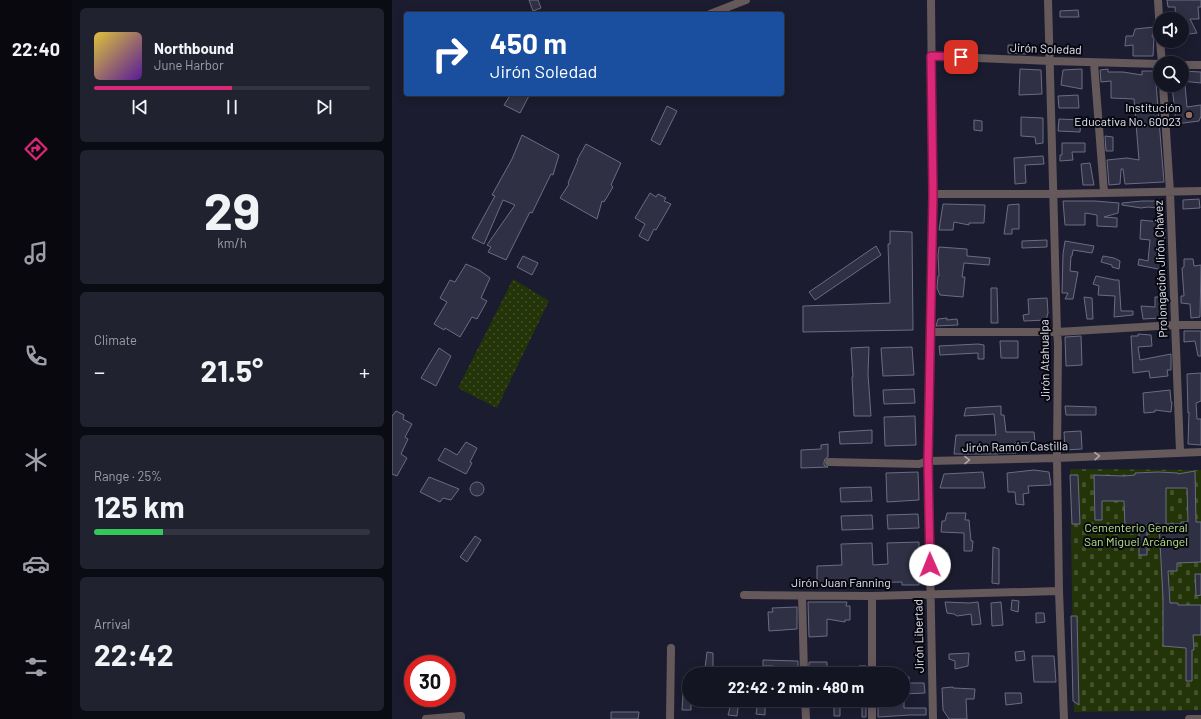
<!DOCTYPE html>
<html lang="en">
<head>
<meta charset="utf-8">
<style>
  :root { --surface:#141523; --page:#212230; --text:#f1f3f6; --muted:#9d9fa6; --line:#333441; --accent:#db2777 }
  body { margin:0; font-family:Barlow,sans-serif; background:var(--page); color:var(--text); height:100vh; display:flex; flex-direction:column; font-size:15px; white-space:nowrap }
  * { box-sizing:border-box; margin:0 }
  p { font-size:13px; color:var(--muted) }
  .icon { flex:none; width:22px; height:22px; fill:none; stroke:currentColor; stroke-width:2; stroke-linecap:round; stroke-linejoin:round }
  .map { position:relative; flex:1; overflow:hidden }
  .sheet { display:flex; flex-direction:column; gap:8px; padding:8px; background:#0b0c13; width:320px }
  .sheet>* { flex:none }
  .banner { position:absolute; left:12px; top:12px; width:380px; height:84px; border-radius:4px; box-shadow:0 2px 10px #0003,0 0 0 1px var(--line); background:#1a4fa0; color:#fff; overflow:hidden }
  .tools { position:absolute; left:761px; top:12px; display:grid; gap:8px }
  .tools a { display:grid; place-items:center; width:36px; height:36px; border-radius:50%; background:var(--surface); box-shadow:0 2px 10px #0003,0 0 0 1px var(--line); font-size:20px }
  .speed { position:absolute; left:12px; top:655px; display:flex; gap:8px; font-size:20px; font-weight:700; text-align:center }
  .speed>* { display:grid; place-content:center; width:52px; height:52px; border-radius:50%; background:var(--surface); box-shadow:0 2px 10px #0003,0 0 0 1px var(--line); line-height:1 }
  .speed .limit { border:6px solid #d22; background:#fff; color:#111 }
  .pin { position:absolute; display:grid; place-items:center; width:34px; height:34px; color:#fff; margin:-17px; border-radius:8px; box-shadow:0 2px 6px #0006 }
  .me { position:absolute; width:44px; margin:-22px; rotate:359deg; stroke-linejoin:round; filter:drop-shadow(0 0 3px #0008) }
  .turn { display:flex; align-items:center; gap:14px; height:84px; padding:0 20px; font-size:18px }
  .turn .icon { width:52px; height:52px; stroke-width:2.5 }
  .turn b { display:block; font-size:28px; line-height:34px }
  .big { font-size:30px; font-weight:700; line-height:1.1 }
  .sheet .widget { flex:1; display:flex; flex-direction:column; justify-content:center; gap:6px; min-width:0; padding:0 14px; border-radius:6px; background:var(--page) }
  .sheet .dial { align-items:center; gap:0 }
  .dial b { font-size:52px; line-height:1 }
  .song { display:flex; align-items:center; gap:12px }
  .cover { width:48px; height:48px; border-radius:6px; background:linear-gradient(135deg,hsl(50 70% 55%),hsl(270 70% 35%)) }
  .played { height:4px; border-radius:2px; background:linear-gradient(90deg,var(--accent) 50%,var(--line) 50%) }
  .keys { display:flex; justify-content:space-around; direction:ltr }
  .heat { display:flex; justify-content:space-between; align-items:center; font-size:22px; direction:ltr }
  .charge { height:6px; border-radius:3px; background:linear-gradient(90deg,#34c759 25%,var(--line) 0) }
  .trip { position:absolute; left:290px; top:667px; width:228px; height:40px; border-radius:20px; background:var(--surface); box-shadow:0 2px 10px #0003,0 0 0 1px var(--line); font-weight:700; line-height:40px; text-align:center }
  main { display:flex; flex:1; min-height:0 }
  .tab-bar { display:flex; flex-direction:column; width:72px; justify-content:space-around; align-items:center; background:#08080e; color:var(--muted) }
  .tab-bar .icon { width:28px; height:28px }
  .tab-bar .active { color:var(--accent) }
  .tab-bar b { font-size:18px; color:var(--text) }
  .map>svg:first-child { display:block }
  .grass { fill:url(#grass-dots) }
  .cemetery { fill:url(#cemetery-stones) }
  .building { fill:#2f3044; stroke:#6b6c84; fill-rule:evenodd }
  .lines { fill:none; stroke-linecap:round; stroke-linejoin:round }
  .minor { stroke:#66595b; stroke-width:8 }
  .oneway { stroke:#aba6af }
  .route-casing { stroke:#8e194d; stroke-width:10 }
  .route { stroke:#db2777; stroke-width:7 }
  .education-dot { fill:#8d6e63; stroke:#07070f; stroke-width:1.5 }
  .labels { text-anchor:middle; stroke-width:4; stroke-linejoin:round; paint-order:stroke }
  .street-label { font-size:12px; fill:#e4e5f3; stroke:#07070f }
  .poi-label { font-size:12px; fill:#e4e5f3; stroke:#07070f; text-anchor:end }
  .park-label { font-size:12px; fill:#b7e483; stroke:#07070f }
</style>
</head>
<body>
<main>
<nav class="tab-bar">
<b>22:40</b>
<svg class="icon active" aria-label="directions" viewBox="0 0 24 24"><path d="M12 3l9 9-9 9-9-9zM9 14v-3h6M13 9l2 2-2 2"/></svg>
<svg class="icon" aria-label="music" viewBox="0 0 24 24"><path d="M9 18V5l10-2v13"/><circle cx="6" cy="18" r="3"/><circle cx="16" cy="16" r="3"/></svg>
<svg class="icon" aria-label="phone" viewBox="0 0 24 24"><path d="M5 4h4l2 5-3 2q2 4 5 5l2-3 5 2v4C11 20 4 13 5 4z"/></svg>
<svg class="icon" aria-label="climate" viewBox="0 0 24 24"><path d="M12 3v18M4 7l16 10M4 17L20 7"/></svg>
<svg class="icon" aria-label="car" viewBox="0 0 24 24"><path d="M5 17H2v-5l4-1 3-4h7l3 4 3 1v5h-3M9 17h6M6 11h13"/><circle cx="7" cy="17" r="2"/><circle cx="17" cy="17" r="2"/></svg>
<svg class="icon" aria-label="filters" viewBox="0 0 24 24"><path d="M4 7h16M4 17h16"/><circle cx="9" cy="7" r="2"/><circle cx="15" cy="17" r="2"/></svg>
</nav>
<section class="sheet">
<div class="widget">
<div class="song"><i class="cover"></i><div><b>Northbound</b><p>June Harbor</p></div></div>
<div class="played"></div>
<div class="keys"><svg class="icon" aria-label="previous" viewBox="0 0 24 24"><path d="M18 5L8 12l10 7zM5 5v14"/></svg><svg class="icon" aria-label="pause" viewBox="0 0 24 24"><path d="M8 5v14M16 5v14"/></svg><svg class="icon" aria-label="next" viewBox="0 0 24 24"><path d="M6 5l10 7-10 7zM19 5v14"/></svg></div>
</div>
<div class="widget dial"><b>29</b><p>km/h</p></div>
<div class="widget"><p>Climate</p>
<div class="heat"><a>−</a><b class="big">21.5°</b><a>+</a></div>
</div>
<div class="widget"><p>Range · 25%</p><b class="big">125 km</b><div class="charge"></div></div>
<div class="widget"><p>Arrival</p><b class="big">22:42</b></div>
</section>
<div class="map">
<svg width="809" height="719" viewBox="0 0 809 719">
  <defs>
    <pattern id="grass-dots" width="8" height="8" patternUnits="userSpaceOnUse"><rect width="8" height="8" fill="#233508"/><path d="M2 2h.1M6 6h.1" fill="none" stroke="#43522c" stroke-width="1.8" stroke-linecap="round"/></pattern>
    <pattern id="cemetery-stones" width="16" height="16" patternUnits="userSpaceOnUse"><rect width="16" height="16" fill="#233508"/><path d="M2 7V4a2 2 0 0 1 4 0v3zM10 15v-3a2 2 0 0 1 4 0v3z" fill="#43522c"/></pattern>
  </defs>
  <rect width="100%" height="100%" fill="#1b1c2f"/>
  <path class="grass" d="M121 279 157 301 105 408 66 388Z"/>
  <path class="cemetery" d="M678 469 809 470V710L682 712Z"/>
  <path class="building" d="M137 0H146L149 8 141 11Z
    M775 0H809V7H806L807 19H798L805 33 797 34 795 37 790 38V19H784L783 7H776Z
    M686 10 687 17H668V11Z
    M762 27 760 37H762L761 56H741V45L733 46 734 36H741L743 29Z
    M616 45H634V54L616 53Z
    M628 69 649 70 650 94 627 95Z
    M690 69V89L669 85 671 70Z
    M716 69V72H731L750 75V71H763L772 182 733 184 731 169H729L728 184 717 185 715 160 735 158 747 160 742 99 719 98V81L709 82 708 70Z
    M790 71 809 72V83L790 81Z
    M780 85H793L795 107 809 105V116L807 121 784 124Z
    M119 94H138L128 113 112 105Z
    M686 95 687 108H667L666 96Z
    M275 106 285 111 268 145 259 140Z
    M629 117 651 118V143L644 144 643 137 629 136Z
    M667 119 689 120 688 132 666 131Z
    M582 120 590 121V131L582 130Z
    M130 135 167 155 161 175 159 174 140 213 138 212 114 260 96 252 99 247 95 245 123 205 111 200 92 244 80 238 103 196 100 195 120 159Z
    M713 136 721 137V151H714Z
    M670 143H693V152H680L681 160 668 161V155H670Z
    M194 144 229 163 219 185 221 187 212 202 210 201 205 219 168 198 177 184 176 183 186 160H185Z
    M651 156 652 164 633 165 634 183 623 184 622 158Z
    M698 163 702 185H691L689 164Z
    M258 193 264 197 266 194 274 198 272 201 279 204 264 230 262 229 256 241 247 236 253 224 243 218Z
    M807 199 808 208 791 209V200Z
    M671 201H703L727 203 726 213 712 217 725 218V227L705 226V215L693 213V225H673Z
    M750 201H766V208L756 207 749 208 730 205V203Z
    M551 204 593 205 592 223H577V225L562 222 561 230H547Z
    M627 204V229H620V234H612L616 205Z
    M749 220 768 222V228H773L771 270 746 265 747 259 756 261 758 240 748 239Z
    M498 231 520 232 521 330 411 332V306L498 303 496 244H498Z
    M655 240V247L630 248V241Z
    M673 241 702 246 700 253 681 250 680 256H679L678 271 686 272 681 299H673L676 293H670L671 254Z
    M484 246 489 255 423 300 417 292Z
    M547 247 575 249V256L598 258 597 265 572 263 570 277H573L571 297 548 295 545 288 546 276H547L546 255Z
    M131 256 146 263 140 275 125 267Z
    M711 256 722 258 728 261 727 269 720 267V265L709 262Z
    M792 259H801L802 266 809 265 808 317 799 318 798 304 789 303V296H792L790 268 792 267Z
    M74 264 87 270 98 278 89 298 95 301 85 319 80 317 68 337 53 328 52 330 42 324 55 302 48 298 58 280 63 282Z
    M704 276 723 280H727L729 311H741V315L722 317 723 296 706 295 707 286 701 284Z
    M599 288H605L606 323H599Z
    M692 297 700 298 701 319H695Z
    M763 297H775L774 308 768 318 751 319 749 306 763 307Z
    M655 298 656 313 654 320 632 321 631 315 637 314 636 299Z
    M555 318V320L565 319 566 325 544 326 546 319Z
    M792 331H809V356H806L803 341 792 342Z
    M746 334 759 335 760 346 746 347 748 360 779 354V370H775L776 376 758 378 757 371 741 373 739 336H746Z
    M689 336 690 365 674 366 673 337Z
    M608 341H626V358H609Z
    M586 344 592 345V359H586V353L548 355 547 346Z
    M477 347 476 374 479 416H462L460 377H461L459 348Z
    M520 347 522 375 491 376 489 348Z
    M47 348 59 356 44 386 29 378Z
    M809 373V401L804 403 805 419H809V445L796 444 797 412 796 413 795 374Z
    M522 389 523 403 492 404 491 390Z
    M778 390 779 402H780L779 412 763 410V412L752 413 751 393Z
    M609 406V415H612L614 432H642L643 442 623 443 624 453H606V454H562L564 435H604L602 414 572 416 574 408Z
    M673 406 704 407V415H674Z
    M4 411 12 415 11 419 20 424 13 437 16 439 9 454 15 458 5 476 0 474V416Z
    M523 416 524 445 493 446 492 417Z
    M480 430V443L448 444 447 432Z
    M689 431 690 449 673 450 672 432Z
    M74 442 85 448 78 462 80 463 74 474 46 460 53 448 65 455Z
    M436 444V457L433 459 432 462V465L436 467 409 468V450L429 449V445Z
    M642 470 657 472 659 485 636 486 637 493 631 494 632 505 624 504 623 492H616L615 473Z
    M803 471 804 522H809V562L785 563V571H776L778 603H786V605H809V635H801L802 650H800V681H794V648L771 646V598L767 524H755V555H747V523L733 527 732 501H710V520H703L702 475 732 476 743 475V473L766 472 786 473V474ZM774 488H795L796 522H789V524H774Z
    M526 472 527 500 495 502 494 473Z
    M591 472 593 488H548L552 474Z
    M678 475H686L688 524H680Z
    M37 477 67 489 59 500 51 498 48 502 28 492Z
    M78 489a7 7 0 1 1 14 0a7 7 0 1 1-14 0Z
    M479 487 480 501 449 502 448 488Z
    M555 513H574L573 520H577L579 541H581L580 551H572V533L549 532 550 521H553Z
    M526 514 527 528 496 529 495 515Z
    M480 515 481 529 450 530 449 516Z
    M83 536 89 540 75 562 68 557Z
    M527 542V585H510V582L467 583H425V566L450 565 449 544 480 543 481 565 496 564 495 543Z
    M601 547 607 549V584L600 583Z
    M549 552 556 553V562L550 563Z
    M803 574H809V595L804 596Z
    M620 600 627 601 626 612 619 610Z
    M416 602H455L454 606H458V620H453V622L435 619V636L417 637Z
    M553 602 577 603 586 602 589 624 580 625 579 614 565 616 562 614 555 613Z
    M609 602 611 625 600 626 599 603Z
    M405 607V629L377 631 376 612H381L380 608Z
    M644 613H652L653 622 644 623Z
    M679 616H685L687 705 681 701Z
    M632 651 633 660 624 661 623 652Z
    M315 652 321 653V668H313Z
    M577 653 576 666 563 669V661L557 659V654Z
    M640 656H662L664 682H642Z
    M371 660 406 661V674L381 673V666H371Z
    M417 662H435V670H417Z
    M467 666H474V674H467Z
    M292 677H297V700H299V710H290Z
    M511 677H517V683H532L533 693 511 694Z
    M561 687V688L583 689 582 699H574L575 719H557L551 710 550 688Z
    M613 693H629L630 703 614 705Z
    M340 700H347L345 716 336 715Z
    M366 700H373V715L364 714Z
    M442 700H448V716H442Z
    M512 701V708H534V715H518L486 717V702Z
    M470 703H474V717H470Z
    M219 712H247L246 719H219Z"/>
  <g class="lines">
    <path class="minor" d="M539 0 541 194 536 461 541 719
      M656 0 665 332 666 343 665 458 667 591 672 719
      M766 0 768 34
      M318 14 354 0
      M768 41 770 63
      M539 56 658 61 768 64
      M702 63 712 192
      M790 65H809
      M771 85 778 192 788 452
      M541 194H661L809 191
      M539 332H665L783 325H809
      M437 462 527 464 536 461 665 458 809 452
      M352 595 480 596 667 591
      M410 596 412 674
      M480 596V674
      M413 700 414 719
      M480 700V719
      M34 719 69 716V719
      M278 719 279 648
      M797 719H809"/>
  </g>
  <defs><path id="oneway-chevron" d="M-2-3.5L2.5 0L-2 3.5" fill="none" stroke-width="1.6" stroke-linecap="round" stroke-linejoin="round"/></defs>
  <g class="oneway">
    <use href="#oneway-chevron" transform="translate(705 456) rotate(-3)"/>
    <use href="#oneway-chevron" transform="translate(575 460) rotate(-1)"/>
  </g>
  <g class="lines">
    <defs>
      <path id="route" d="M538 565 536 461 541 194 539 56 569 57"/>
    </defs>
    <use href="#route" class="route-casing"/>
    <use href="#route" class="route"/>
  </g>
  <circle class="education-dot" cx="797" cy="115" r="4"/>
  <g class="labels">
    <g class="street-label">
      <text transform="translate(654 49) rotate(2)" y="4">Jirón Soledad</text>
      <text transform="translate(769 269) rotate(-92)" y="4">Prolongación Jirón Chávez</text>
      <text transform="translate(653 360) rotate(-91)" y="4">Jirón Atahualpa</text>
      <text transform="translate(623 447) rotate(-1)" y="4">Jirón Ramón Castilla</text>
      <text x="449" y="587">Jirón Juan Fanning</text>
      <text transform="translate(527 636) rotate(-91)" y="4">Jirón Libertad</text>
    </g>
    <g class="poi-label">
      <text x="789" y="112">Institución<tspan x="789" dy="14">Educativa No. 60023</tspan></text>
    </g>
    <g class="park-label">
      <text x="744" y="532">Cementerio General<tspan x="744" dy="14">San Miguel Arcángel</tspan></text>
    </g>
  </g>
</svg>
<div class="tools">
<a><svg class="icon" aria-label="sound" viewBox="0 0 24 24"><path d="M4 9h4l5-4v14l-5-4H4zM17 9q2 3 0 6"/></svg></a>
<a><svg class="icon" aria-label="search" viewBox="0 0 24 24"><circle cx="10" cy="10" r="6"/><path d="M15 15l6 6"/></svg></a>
</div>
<div class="speed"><div class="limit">30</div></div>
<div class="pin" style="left:569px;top:57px;background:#d93025"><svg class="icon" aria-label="arrive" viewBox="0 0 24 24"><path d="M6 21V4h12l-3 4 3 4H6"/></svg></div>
<svg class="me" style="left:538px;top:565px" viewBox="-20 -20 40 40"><circle r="19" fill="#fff"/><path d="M0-13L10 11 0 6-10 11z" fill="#db2777"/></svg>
<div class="trip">22:42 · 2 min · 480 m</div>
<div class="banner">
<div class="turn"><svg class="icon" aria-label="right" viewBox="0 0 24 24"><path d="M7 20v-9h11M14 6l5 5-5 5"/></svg><div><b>450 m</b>Jirón Soledad</div></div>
</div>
</div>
</main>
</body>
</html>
